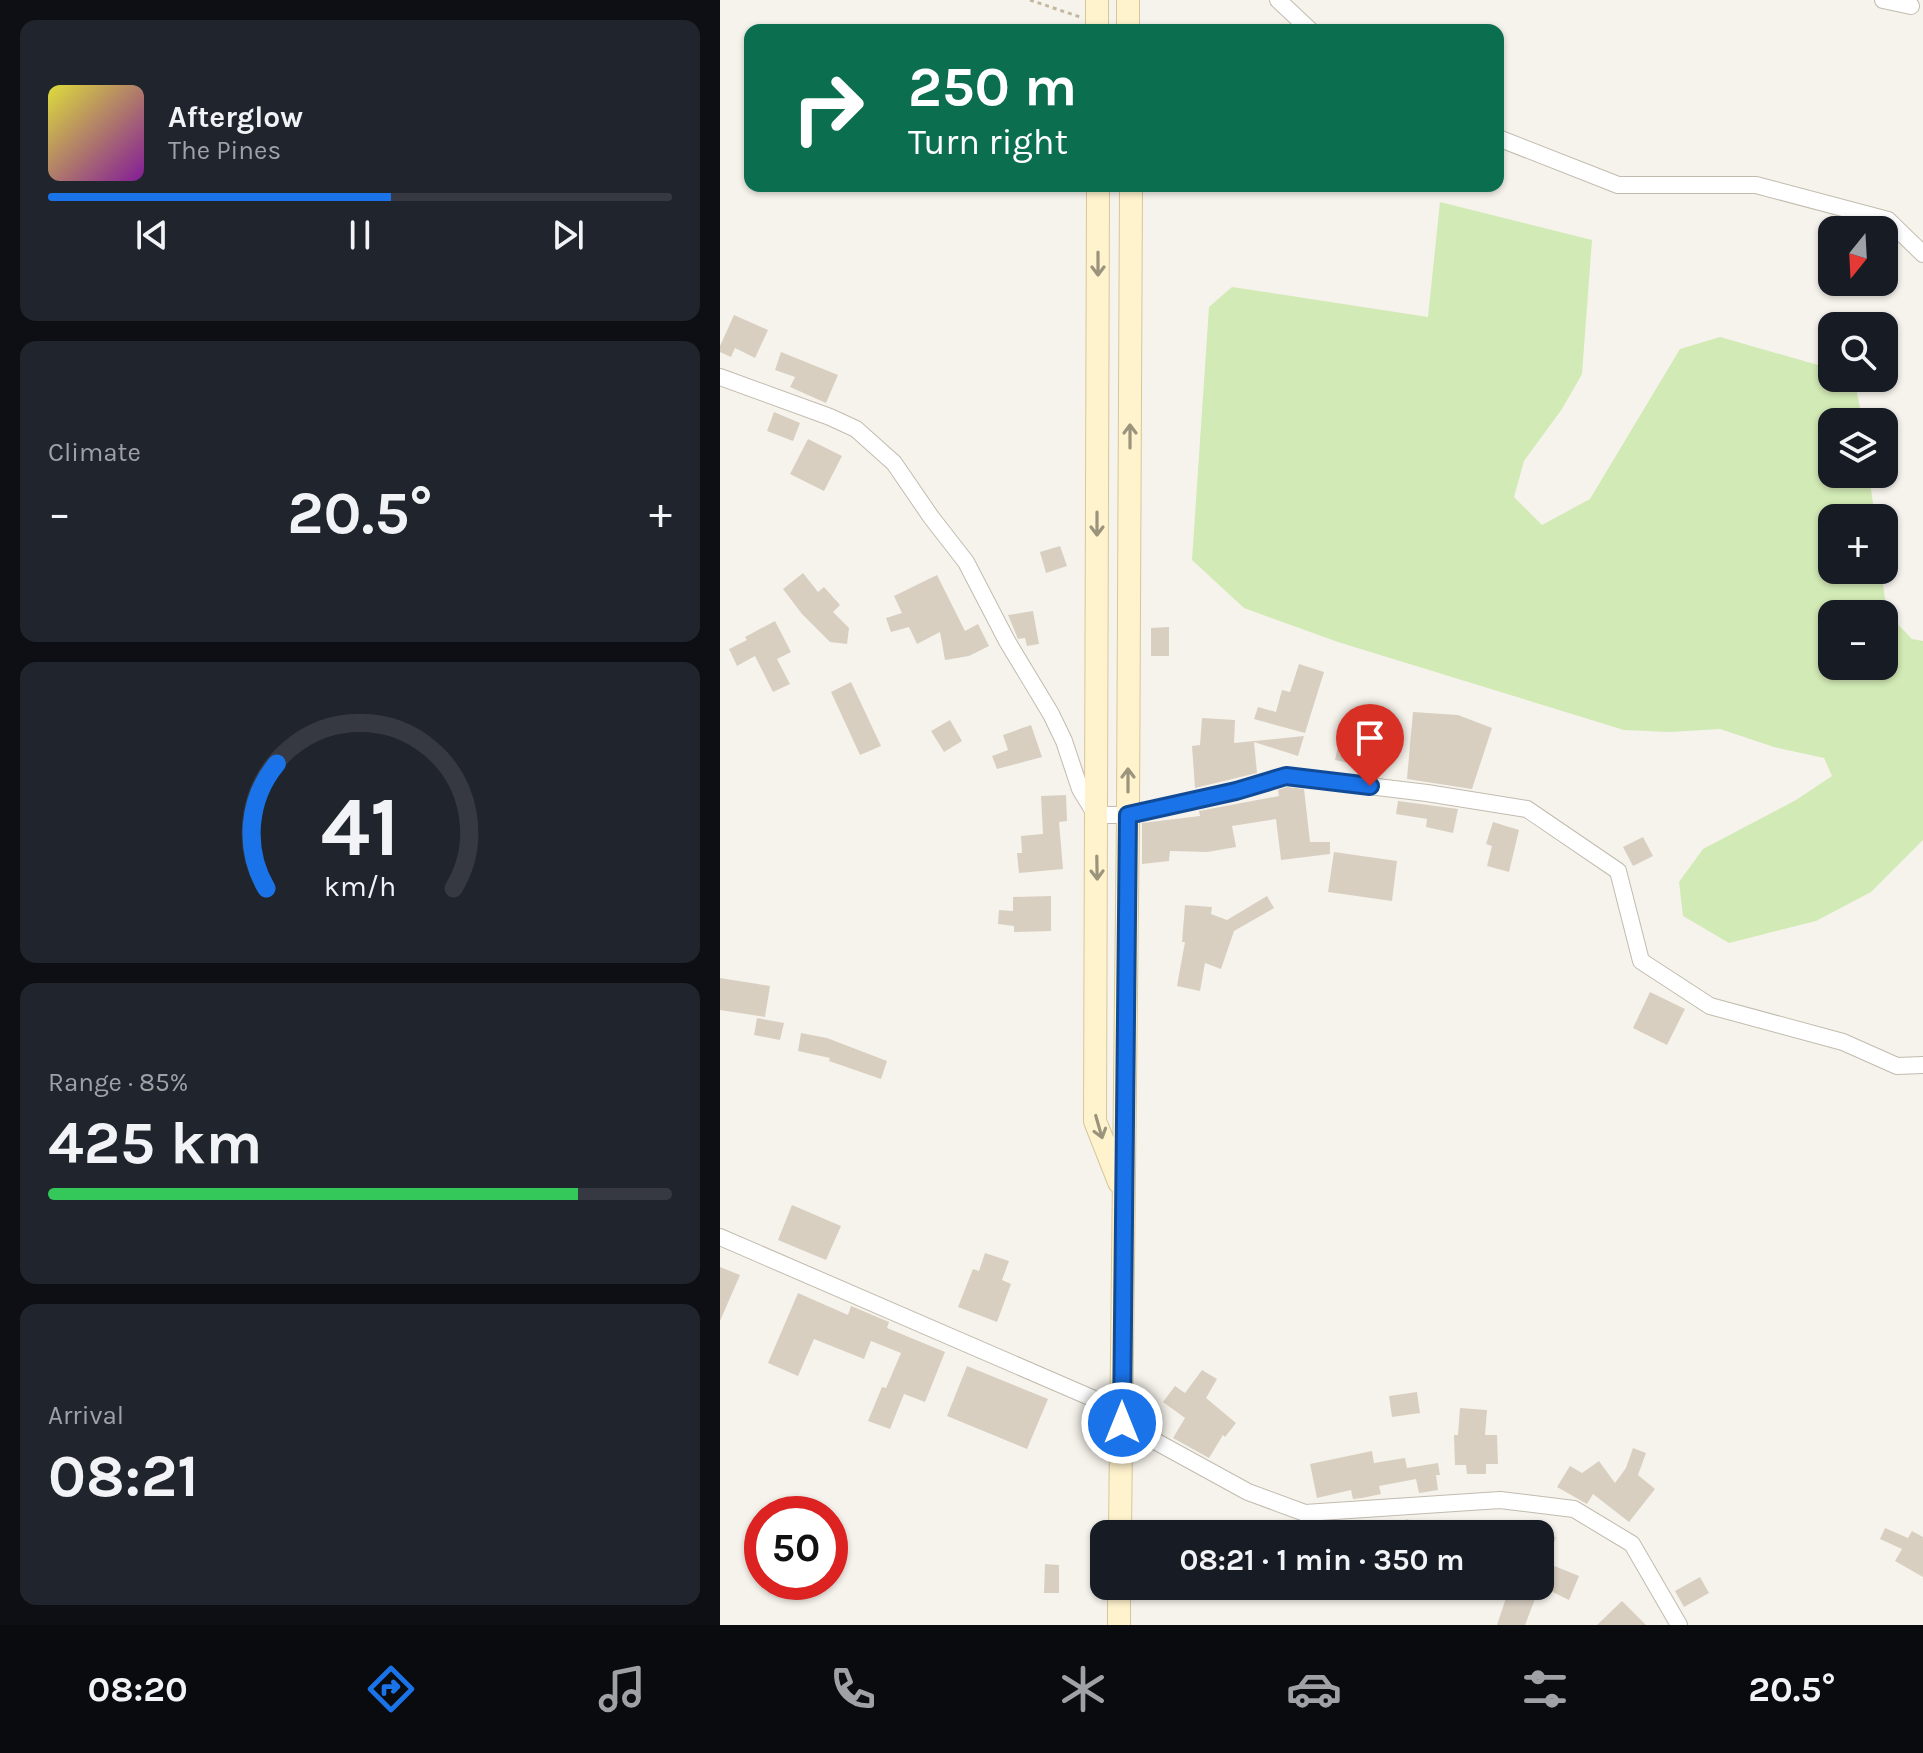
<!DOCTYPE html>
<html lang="en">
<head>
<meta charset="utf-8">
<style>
  :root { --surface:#171b24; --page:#20242c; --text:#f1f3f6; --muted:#9ea1a6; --line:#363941; --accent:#1a73e8 }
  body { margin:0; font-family:Karla,sans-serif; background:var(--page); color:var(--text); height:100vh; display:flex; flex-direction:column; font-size:30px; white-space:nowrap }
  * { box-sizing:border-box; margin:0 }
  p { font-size:26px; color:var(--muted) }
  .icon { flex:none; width:44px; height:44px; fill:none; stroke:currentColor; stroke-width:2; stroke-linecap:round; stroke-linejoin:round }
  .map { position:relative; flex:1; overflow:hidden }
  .sheet { display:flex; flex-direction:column; gap:20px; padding:20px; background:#0d0f14; width:720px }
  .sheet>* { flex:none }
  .top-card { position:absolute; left:24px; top:24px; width:760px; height:168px; border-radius:16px; box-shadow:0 2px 6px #0004; background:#0b6e4f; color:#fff; overflow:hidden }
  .needle { width:52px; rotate:198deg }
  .buttons { position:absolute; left:1098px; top:216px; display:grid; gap:16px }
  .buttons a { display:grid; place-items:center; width:80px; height:80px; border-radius:16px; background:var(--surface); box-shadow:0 2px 6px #0004; font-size:40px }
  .speed { position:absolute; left:24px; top:1496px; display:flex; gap:16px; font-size:40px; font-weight:700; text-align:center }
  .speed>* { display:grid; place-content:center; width:104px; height:104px; border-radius:50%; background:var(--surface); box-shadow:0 2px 6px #0004; line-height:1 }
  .speed .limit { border:12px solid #d22; background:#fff; color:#111 }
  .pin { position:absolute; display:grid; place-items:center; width:68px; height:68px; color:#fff; margin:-82px -34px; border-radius:50% 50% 50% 0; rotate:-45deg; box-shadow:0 0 8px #0007 }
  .pin .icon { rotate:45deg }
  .me { position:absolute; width:88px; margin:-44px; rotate:0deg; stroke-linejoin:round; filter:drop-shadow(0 0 6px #0008) }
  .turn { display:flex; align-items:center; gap:28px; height:168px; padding:0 32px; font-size:36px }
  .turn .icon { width:104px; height:104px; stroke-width:2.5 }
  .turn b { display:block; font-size:56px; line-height:68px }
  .big { font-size:60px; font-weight:700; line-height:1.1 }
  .sheet .card { flex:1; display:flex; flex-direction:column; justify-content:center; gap:12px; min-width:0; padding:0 28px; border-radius:16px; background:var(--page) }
  .sheet .dial { align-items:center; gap:0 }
  .dial svg { height:208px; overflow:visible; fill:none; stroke:var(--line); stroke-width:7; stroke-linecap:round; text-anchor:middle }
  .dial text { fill:var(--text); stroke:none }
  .song { display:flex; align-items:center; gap:24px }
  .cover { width:96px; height:96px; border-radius:12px; background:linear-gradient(135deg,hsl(60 70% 55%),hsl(290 70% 35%)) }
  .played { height:8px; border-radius:4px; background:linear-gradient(90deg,var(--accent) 55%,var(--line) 55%) }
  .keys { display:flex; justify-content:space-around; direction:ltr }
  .heat { display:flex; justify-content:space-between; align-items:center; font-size:44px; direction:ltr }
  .charge { height:12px; border-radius:6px; background:linear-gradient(90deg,#34c759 85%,var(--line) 0) }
  .trip { position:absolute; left:370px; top:1520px; width:464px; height:80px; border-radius:16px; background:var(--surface); box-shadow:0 2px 6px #0004; font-weight:700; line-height:80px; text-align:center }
  .menu { display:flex; height:128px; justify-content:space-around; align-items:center; background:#090b0e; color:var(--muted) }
  .menu .icon { width:56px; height:56px }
  .menu .active { color:var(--accent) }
  .menu b { font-size:36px; color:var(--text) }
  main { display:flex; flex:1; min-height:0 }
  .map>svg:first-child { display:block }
  .green { fill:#d2eab5; fill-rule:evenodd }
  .building { fill:#d8cfc1 }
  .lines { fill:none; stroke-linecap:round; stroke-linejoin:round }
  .minor-casing { stroke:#c2bbae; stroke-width:18 }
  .secondary-casing { stroke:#d6c79b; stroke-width:24 }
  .path { stroke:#c4b79f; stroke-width:3; stroke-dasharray:4 4; stroke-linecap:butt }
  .minor { stroke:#fff; stroke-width:16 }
  .secondary { stroke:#fff3cd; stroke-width:22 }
  .oneway { stroke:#9c937c }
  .route-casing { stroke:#114b97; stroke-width:20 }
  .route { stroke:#1a73e8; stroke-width:14 }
</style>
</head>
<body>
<main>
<section class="sheet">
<div class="card">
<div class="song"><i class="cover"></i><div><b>Afterglow</b><p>The Pines</p></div></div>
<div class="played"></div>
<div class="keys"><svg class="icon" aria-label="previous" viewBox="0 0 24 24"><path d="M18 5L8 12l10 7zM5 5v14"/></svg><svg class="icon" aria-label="pause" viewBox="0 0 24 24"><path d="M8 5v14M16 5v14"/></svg><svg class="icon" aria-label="next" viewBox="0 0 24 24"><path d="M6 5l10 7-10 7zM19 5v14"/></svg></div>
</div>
<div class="card"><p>Climate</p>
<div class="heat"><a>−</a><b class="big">20.5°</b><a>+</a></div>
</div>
<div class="card dial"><svg viewBox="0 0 100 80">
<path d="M14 69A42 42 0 1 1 86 69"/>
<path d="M14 69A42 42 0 0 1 18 21" stroke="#1a73e8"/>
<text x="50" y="56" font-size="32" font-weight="700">41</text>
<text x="50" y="72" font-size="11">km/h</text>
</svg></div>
<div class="card"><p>Range · 85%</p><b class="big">425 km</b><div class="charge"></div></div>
<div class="card"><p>Arrival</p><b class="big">08:21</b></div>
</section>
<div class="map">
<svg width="1203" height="1625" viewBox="0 0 1203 1625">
  <rect width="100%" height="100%" fill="#f6f3ec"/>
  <path class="green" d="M720 202 872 240 862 374 842 409 804 461 794 497 822 525 870 499 960 349 1000 337 1112 369V378H1134L1143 422H1112V474H1149L1155 518H1112V570H1161L1167 613 1192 639 1203 641V840L1151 892 1096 921 1009 943 963 916 959 882 983 849 1076 800 1112 776 1104 758 1054 747 1000 729 950 732 904 730 618 642 524 608 472 560 489 307 512 287 708 317ZM1112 614H1164V666H1112Z"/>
  <path class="building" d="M14 315 48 330 35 358 15 348 11 357 0 352V346Z
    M61 352 118 375 106 403 70 387 75 377 55 370Z
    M54 412 80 423 73 441 47 431Z
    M88 439 122 456 104 491 70 474Z
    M340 546 347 566 326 573 320 552Z
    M83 573 98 592 104 587 120 605 113 612 129 628 127 644 110 642 82 614 63 589Z
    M217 575 245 631 258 624 269 646 249 656 225 660 220 632 197 644 189 627 171 632 166 618 182 613 174 596Z
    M313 611 319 644 307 646 305 638 298 639 288 615Z
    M55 621 71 652 57 659 70 684 53 692 35 656 17 666 9 649 27 640 25 637Z
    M449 627V656H431V628Z
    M579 664 604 672 585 733 534 719 538 707 556 712 562 690 570 692Z
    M131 682 161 746 140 755 111 692Z
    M693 712 738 715 772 728 752 789 687 779Z
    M482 718 515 720 514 743 584 736 578 756 534 742 537 773 475 788 472 746 480 745Z
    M230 720 242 741 224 752 211 731Z
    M636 722 652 725 644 760 635 758 633 764 615 760 623 724 635 727Z
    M311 725 322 757 277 769 272 756 288 750 283 735Z
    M567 787 584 789 590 842H610V854L561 860 556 819 512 826 516 847 487 852 450 851 449 861 422 864V823L480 816 479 811 559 796 558 790Z
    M346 795 347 821 339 822 343 869 299 873 297 853H302L301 836 323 834 321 796Z
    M678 801 738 809 733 833 706 827 707 819 676 814Z
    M773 822 799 830 789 872 767 866 772 846 766 844Z
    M923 837 933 856 913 866 903 847Z
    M614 852 677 861 672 901 608 892Z
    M331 896V931L294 932V926L278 924 279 910 293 911V897Z
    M547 896 554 908 514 931 501 969 485 963 480 991 457 986 465 942H462L465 905 492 907 491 914 507 920Z
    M0 978 50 986 45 1017 0 1010Z
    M930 992 965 1009 947 1045 913 1028Z
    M37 1018 64 1023 60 1040 34 1035Z
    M81 1033 107 1038 167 1061 161 1079 109 1061 110 1058 78 1051Z
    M72 1205 121 1226 106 1260 58 1240Z
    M265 1253 289 1261 282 1280 291 1284 277 1322 238 1307 253 1269 259 1271Z
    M0 1267 20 1275 0 1321Z
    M78 1293 128 1315 131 1306 169 1322 167 1328 225 1352 205 1402 184 1394 170 1429 148 1421 162 1387 166 1388 181 1353 151 1341 144 1359 94 1339 78 1376 48 1363Z
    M247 1366 328 1399 307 1449 227 1416Z
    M482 1370 497 1379 486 1398 516 1423 505 1437 503 1435 489 1458 453 1438 465 1418 443 1402 455 1386 465 1393Z
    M697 1392 700 1413 672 1417 669 1396Z
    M740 1408 767 1410 765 1435H777L778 1464H766V1474H747L746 1465H735L734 1435H738Z
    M913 1448 926 1453 918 1475 935 1489 909 1522 873 1494 867 1504 837 1487 850 1466 862 1473 879 1461 895 1483 906 1468Z
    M652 1451 654 1463 685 1458 687 1468 718 1463 720 1475H716L718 1490 699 1493 696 1479 659 1486 661 1494 642 1498 633 1499 631 1490 597 1498 590 1464Z
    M686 1519 725 1530 724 1534H682Z
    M1165 1528 1188 1538 1192 1531 1203 1537V1577L1175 1561 1182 1549 1160 1539Z
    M820 1532 836 1537 827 1563 859 1576 849 1600 820 1586 805 1625H777L790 1586H820Z
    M325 1564 339 1565V1593H324Z
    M980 1577 989 1593 964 1607 955 1591Z
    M902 1601 926 1625H877Z"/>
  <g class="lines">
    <defs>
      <path id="minor" d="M558 0 590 30
        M1163 0 1191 6
        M778 138 898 185H1036L1168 220 1203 254
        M0 377 110 417 136 429 174 463 211 517 246 562 287 641 331 714 344 741 360 789 376 815H408L516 791 566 776 707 793 807 809 898 871 921 961 990 1006 1123 1042 1177 1066 1203 1065
        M0 1237 372 1398
        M402 1423 528 1492 585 1513 780 1500 854 1509 912 1544 959 1625"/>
      <path id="secondary" d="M377 0V30
        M408 30V0
        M378 186 375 1121 399 1182
        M400 1534 408 815 411 186
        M399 1586V1625"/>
    </defs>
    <use href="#minor" class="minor-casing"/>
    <use href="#secondary" class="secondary-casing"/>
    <path class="path" d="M310 0 360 17"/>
    <use href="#minor" class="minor"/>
    <use href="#secondary" class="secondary"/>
  </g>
  <defs><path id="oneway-shaft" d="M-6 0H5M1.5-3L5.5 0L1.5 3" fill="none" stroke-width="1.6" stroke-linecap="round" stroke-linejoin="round" transform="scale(2)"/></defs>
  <g class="oneway">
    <use href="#oneway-shaft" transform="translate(378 264) rotate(90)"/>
    <use href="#oneway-shaft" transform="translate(410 436) rotate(-90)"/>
    <use href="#oneway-shaft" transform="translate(377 524) rotate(90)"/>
    <use href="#oneway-shaft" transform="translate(408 780) rotate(-90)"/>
    <use href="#oneway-shaft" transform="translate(377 868) rotate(89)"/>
    <use href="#oneway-shaft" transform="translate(379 1127) rotate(74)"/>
  </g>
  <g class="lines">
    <defs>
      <path id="route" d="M402 1423 408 815 516 791 566 776 650 786"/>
    </defs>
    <use href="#route" class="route-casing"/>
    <use href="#route" class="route"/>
  </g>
</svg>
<div class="buttons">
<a><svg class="needle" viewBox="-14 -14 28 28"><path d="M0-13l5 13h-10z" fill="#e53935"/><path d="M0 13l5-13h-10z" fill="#9ea1a6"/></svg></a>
<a><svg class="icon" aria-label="search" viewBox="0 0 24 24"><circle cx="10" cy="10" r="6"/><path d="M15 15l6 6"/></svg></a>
<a><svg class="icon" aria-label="layers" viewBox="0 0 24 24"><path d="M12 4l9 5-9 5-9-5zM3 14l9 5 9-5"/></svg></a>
<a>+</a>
<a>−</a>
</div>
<div class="speed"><div class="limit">50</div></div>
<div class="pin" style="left:650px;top:786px;background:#d93025"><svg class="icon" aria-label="arrive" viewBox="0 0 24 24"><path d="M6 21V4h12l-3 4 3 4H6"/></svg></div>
<svg class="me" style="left:402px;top:1423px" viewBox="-20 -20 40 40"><circle r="17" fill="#1a73e8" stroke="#fff" stroke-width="3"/><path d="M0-11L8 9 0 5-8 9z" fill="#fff"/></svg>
<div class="trip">08:21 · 1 min · 350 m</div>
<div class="top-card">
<div class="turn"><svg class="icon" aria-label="right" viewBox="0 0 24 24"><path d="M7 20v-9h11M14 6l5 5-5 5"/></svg><div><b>250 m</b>Turn right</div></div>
</div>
</div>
</main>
<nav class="menu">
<b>08:20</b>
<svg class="icon active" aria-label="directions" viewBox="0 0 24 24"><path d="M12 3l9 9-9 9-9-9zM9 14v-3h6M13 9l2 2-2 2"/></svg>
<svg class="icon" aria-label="music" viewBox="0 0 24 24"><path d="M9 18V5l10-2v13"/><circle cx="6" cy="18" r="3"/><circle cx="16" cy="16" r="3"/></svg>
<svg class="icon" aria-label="phone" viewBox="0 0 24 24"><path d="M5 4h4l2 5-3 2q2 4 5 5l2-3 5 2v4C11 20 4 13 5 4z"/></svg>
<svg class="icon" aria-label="climate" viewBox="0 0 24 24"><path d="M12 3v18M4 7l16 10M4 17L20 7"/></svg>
<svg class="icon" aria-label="car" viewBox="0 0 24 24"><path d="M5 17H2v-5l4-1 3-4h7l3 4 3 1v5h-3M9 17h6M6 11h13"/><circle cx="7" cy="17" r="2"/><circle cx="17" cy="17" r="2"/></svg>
<svg class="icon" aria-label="filters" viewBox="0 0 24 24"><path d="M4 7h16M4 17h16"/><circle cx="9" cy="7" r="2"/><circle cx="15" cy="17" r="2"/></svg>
<b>20.5°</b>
</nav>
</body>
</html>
